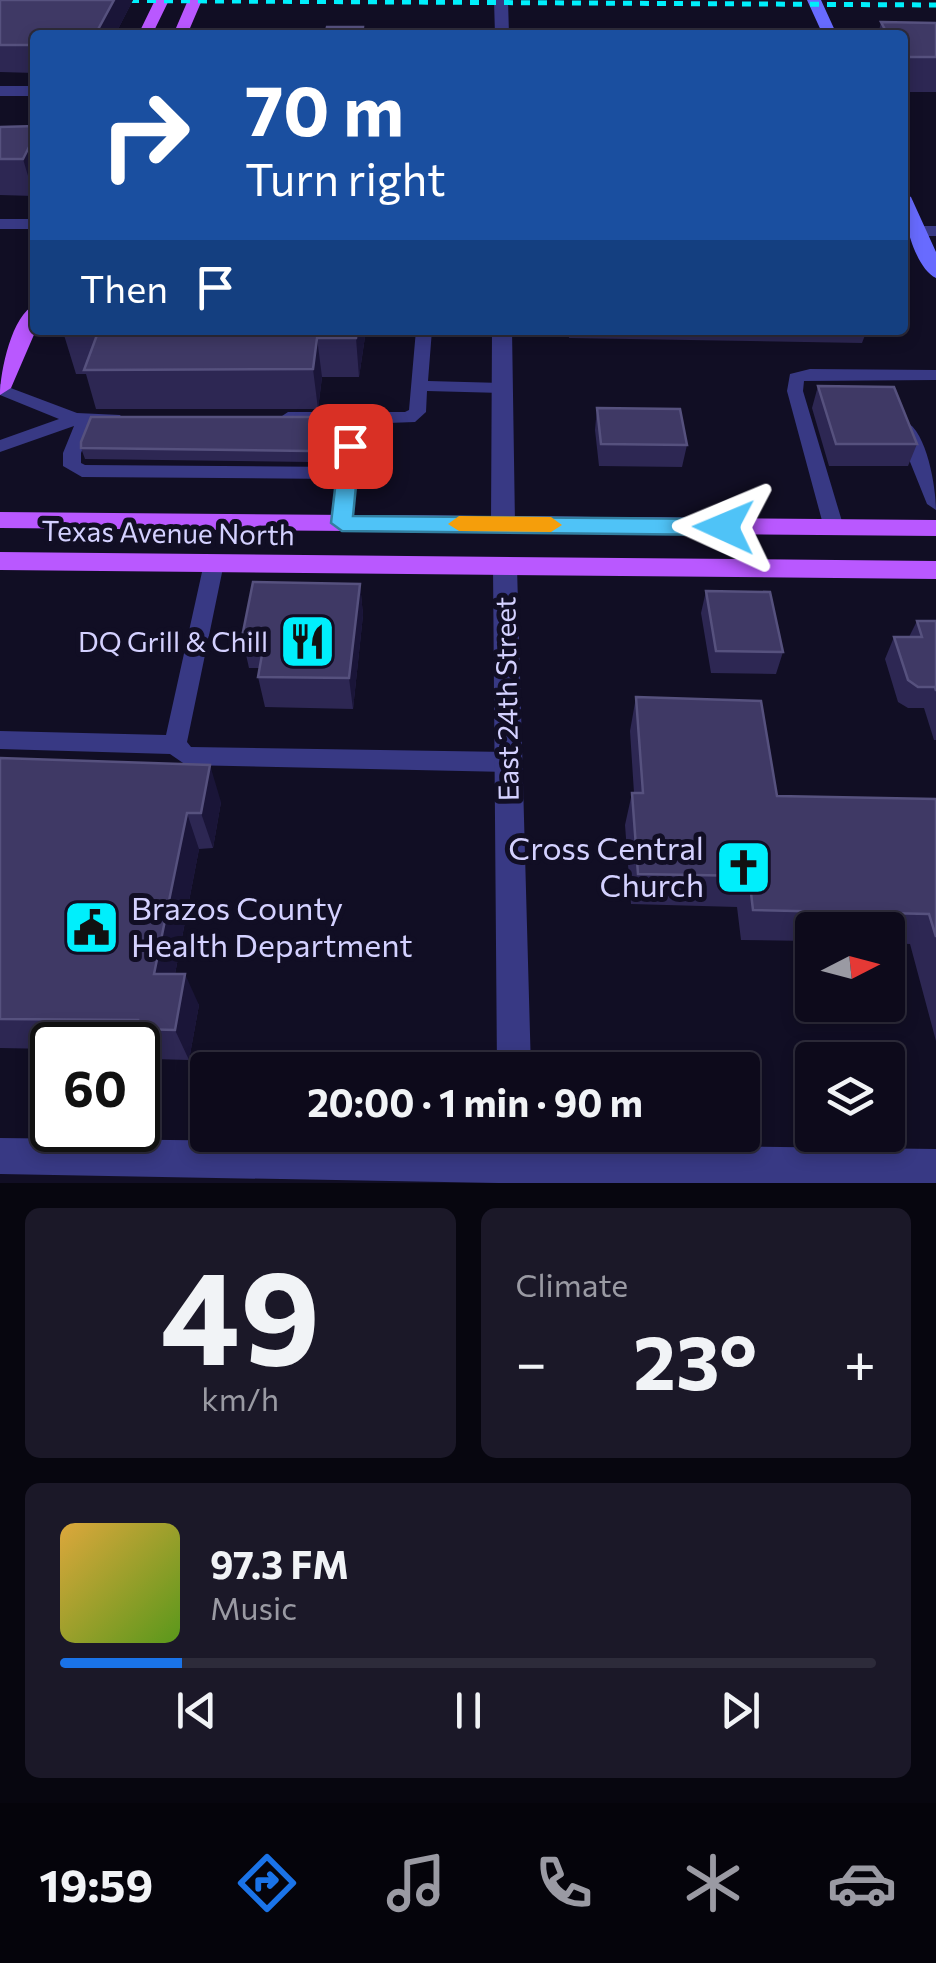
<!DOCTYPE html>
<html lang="en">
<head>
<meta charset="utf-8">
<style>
  :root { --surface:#0d0a1b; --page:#1b1828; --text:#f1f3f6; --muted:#9a9aa3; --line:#2d2b3a; --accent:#1a73e8 }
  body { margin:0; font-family:Commissioner,sans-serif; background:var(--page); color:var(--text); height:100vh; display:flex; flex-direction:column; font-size:38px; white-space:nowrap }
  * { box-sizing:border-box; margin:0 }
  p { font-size:32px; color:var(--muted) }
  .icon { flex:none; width:55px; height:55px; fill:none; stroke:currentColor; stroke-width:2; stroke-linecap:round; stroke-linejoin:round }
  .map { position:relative; height:1183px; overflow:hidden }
  .details { display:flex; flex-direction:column; gap:25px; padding:25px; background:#07060f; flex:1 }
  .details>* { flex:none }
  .hud { position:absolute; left:30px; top:30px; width:878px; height:305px; border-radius:10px; box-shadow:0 5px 15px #0003,0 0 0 2px var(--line); background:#1a4fa0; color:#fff; overflow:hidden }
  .needle { width:65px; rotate:84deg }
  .controls { position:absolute; left:795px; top:912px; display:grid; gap:20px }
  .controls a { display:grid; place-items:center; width:110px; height:110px; border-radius:10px; background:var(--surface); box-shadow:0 5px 15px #0003,0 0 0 2px var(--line); font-size:50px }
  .speed { position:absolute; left:30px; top:1022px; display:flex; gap:20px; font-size:50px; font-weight:700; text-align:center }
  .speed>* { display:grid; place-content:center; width:130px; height:130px; border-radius:50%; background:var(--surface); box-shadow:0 5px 15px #0003,0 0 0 2px var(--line); line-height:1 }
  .speed .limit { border:5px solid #111; border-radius:15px; background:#fff; color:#111 }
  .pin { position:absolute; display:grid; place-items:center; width:85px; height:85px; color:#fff; margin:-42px; border-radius:20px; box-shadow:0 5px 15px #0006 }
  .me { position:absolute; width:110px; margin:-55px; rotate:271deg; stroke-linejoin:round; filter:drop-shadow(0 0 8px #0008) }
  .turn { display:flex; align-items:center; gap:35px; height:210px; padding:0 50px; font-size:45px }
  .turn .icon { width:130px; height:130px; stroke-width:2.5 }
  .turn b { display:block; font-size:70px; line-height:85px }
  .then { display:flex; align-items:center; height:95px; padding:0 50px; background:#0003; gap:20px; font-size:38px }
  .big { font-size:75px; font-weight:700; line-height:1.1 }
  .details .card { flex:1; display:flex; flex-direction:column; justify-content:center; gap:15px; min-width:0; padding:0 35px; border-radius:15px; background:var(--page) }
  .details .dial { align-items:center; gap:0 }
  .dial b { font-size:130px; line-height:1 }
  .song { display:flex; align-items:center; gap:30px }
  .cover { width:120px; height:120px; border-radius:15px; background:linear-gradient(135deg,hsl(40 70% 55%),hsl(90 70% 35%)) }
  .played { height:10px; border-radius:5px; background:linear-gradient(90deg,var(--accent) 15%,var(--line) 15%) }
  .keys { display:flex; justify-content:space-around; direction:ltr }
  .heat { display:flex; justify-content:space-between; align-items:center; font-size:55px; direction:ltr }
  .details .tiles { flex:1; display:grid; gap:25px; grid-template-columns:1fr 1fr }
  .card:last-child { grid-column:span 2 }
  .trip { position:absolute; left:190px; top:1052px; width:570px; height:100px; border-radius:10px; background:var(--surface); box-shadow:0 5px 15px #0003,0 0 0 2px var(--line); font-weight:700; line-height:100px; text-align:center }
  .menu { display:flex; height:160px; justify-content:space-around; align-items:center; background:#05040b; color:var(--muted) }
  .menu .icon { width:70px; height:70px }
  .menu .current { color:var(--accent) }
  .menu b { font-size:45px; color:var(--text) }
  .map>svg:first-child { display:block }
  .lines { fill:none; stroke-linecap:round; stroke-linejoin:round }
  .lane { fill:#383984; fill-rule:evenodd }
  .street { fill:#383984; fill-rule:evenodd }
  .secondary { fill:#686bff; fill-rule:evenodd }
  .primary { fill:#b958ff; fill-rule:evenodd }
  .rail { stroke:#00effc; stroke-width:5; stroke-dasharray:9 8; stroke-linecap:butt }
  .wall { fill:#2d2753 }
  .shaded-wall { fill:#1a1538 }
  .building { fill:#3f3965; stroke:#56517e; stroke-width:2.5 }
  .route { fill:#4fc3f7; stroke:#337fa1; stroke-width:2.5 }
  .slow { fill:#f59e0b }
  .labels { text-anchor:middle; stroke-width:10; stroke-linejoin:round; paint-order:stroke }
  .street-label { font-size:28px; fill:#d4d1ff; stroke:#110e24 }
  .poi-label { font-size:28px; fill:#d4d1ff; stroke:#110e24; text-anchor:end }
  .near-poi-label { font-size:32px; fill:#d4d1ff; stroke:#110e24; text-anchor:end }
</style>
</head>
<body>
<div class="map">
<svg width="936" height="1183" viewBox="0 0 936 1183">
  <rect width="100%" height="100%" fill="#110e24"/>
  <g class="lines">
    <path class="lane" d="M416 330H432L428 381 502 383 510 388 502 393 427 391 426 412 415 422 361 424 349 528 342 530 333 523 337 479 82 477 63 466V453L74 426 0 452V440L59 419 0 395V384L77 413 120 415 123 419 120 423 92 425 81 453V463L85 465 339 467 344 424H288L279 418 288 412H405L409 410Z
      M810 369 936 370V380L804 381 803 391 844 528 834 535 824 528 787 391 790 374Z
      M905 421C927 431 936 488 936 510L927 504 896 427Z
      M214 556 224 563 187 742 191 747 508 752 516 755 519 762 516 769 508 772 186 765 170 754 0 749V731L166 735 204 563Z"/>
    <path class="street" d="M494 0H508L509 35H495Z
      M0 86H35V96H0Z
      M0 219H35V229H0Z
      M902 226H936V236H902Z
      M492 330H512L515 524 503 532 491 524Z
      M505 558 517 567 531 1070H497L493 567Z
      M498 1135H534V1144L936 1149V1183H498L0 1174V1138L498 1144Z"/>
    <path class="secondary" d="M807 0H821L837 35H823Z
      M902 192 911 197 936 252V278C914 268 902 214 902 192Z"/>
    <path class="primary" d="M155 0H169L152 35H138Z
      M188 0H202L187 35H173Z
      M35 305 36 330 11 388 0 395C0 372 12 314 35 305Z
      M0 512 936 520V536L0 528Z
      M0 552 936 561V579L0 570Z"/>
    <path class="rail" d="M45 0 936 5"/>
  </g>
  <path class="wall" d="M0 0H133L115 35H35V73L0 72Z
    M881 22 936 23V92H902V35H878Z
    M35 126 34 196 0 195V127Z
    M66 330H366L359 377H322L318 409H96L86 374H76L64 335Z
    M569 330H867L862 343 569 338Z
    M818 386 917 444 908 466H829L812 408Z
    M597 408 687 445 682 467 599 466 595 430Z
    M315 428 310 462 85 459 81 448Z
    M360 584 363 615 353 709 265 707 258 677 259 668H249L242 637Z
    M706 591 783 652 776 674 711 673 701 613Z
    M917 621H936V740H934L924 708H908L898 702 885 659 894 637H909Z
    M636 697 777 796 936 799V1041L910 944 888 943V930H812V941L741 940 737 907 631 904 625 825 632 793H634L630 731Z
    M0 758 221 802 213 848 199 849 175 974 199 1005 189 1060 153 1059 148 1050H138V1045H52V1049L0 1048Z"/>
  <path class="shaded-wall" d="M114 0H133L115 35H95Z
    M35 135V194L34 196 23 159Z
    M357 330H366L359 377 356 338Z
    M317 338 322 377 318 409 313 369Z
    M314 417 315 428 310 462 309 451Z
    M360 584 363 615 353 709 349 678Z
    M210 765 221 802 213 848 201 813Z
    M187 813 199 849 169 1005 154 974Z
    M185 974 199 1005 189 1060 175 1030Z"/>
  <path class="building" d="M0 0H114L95 35H35V45H0Z
    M881 22 936 23V57H902V35H888Z
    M327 27H363L362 35H325Z
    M553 33 722 35H723H549Z
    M35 126V135L23 159H0V127Z
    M66 330H357L356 338H317L313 369 84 370 97 335H64Z
    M818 386 894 387 917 444H836Z
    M597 408 680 409 687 445 601 444Z
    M91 417H314L309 451 81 448V442Z
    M253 582 360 584 349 678 258 677 265 638 242 637Z
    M706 591 770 592 783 652 716 651Z
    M917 621H936V691L935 687H918L908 680 894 637H922Z
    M636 697 761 701 777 796 936 799V937L929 914 753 910 749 876 638 874 632 793H643Z
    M0 758 210 765 201 813H187L154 974H185L175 1030 137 1029 138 1020 0 1019Z"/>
  <path class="route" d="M350 439 360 446 353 516 724 519 734 527 724 535 342 531 331 523 340 446Z"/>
  <path class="slow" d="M459 516 551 517 562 525 551 532 459 531 448 524Z"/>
  <defs>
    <symbol id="restaurant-square" viewBox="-11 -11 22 22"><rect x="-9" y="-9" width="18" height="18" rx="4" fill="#00effc" stroke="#110e24"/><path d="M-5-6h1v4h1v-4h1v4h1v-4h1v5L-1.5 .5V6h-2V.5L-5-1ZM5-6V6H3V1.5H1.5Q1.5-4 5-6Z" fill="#111"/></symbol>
    <symbol id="church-square" viewBox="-11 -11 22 22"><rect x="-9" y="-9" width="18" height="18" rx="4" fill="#00effc" stroke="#110e24"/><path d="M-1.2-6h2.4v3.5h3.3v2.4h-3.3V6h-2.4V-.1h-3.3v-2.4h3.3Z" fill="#111"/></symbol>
    <symbol id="civic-square" viewBox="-11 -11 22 22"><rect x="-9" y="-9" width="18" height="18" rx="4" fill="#00effc" stroke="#110e24"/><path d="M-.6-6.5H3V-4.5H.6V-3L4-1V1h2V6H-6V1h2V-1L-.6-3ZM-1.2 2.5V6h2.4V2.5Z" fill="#111"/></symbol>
  </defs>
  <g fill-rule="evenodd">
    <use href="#restaurant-square" x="276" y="610" width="63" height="63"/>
    <use href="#church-square" x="712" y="836" width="63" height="63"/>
    <use href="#civic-square" x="60" y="896" width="63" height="63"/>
  </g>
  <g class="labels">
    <g class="street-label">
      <text transform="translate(168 533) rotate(1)" y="10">Texas Avenue North</text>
      <text transform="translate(507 699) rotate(-91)" y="10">East 24th Street</text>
    </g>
    <g class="poi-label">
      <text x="268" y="652">DQ Grill &amp; Chill</text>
    </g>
    <g class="near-poi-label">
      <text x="704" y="860">Cross Central<tspan x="704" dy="37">Church</tspan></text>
      <text x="131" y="920" text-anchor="start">Brazos County<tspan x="131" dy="37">Health Department</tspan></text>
    </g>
  </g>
</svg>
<div class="controls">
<a><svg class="needle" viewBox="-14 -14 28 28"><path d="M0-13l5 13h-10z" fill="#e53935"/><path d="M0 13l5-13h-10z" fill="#9a9aa3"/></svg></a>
<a><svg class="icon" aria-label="layers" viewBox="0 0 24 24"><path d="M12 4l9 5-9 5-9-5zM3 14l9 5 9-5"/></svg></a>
</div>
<div class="speed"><div class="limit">60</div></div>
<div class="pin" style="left:350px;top:446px;background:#d93025"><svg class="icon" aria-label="arrive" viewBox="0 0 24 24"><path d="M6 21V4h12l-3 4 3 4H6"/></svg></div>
<svg class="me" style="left:724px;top:527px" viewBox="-20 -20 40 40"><path d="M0-17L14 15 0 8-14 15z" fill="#4fc3f7" stroke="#fff" stroke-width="4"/></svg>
<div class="trip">20:00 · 1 min · 90 m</div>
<div class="hud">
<div class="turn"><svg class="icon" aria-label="right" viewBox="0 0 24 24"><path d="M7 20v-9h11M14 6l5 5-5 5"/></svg><div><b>70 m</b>Turn right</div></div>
<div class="then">Then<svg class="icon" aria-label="arrive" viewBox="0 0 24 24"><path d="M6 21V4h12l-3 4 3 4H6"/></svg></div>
</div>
</div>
<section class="details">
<div class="tiles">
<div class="card dial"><b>49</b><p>km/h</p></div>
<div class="card"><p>Climate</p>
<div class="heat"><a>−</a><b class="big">23°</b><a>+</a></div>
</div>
<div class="card">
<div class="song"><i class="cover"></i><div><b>97.3 FM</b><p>Music</p></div></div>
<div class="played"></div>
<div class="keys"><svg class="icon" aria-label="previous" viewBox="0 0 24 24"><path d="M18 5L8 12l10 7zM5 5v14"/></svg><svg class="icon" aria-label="pause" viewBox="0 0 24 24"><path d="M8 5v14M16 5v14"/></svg><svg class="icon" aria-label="next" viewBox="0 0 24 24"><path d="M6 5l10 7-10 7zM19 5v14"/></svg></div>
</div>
</div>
</section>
<nav class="menu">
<b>19:59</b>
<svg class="icon current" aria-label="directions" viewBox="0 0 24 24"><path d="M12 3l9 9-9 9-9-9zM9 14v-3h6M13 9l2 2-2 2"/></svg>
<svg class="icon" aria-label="music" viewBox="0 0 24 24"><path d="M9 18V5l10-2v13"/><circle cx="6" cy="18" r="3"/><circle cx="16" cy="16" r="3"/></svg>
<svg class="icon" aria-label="phone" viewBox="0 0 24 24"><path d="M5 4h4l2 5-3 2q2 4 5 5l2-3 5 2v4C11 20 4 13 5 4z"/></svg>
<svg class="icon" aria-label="climate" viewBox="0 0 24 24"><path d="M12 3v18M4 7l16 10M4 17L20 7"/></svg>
<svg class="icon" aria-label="car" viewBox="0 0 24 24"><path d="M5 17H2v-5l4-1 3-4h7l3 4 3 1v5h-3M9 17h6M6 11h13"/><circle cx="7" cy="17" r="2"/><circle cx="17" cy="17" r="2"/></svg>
</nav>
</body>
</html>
